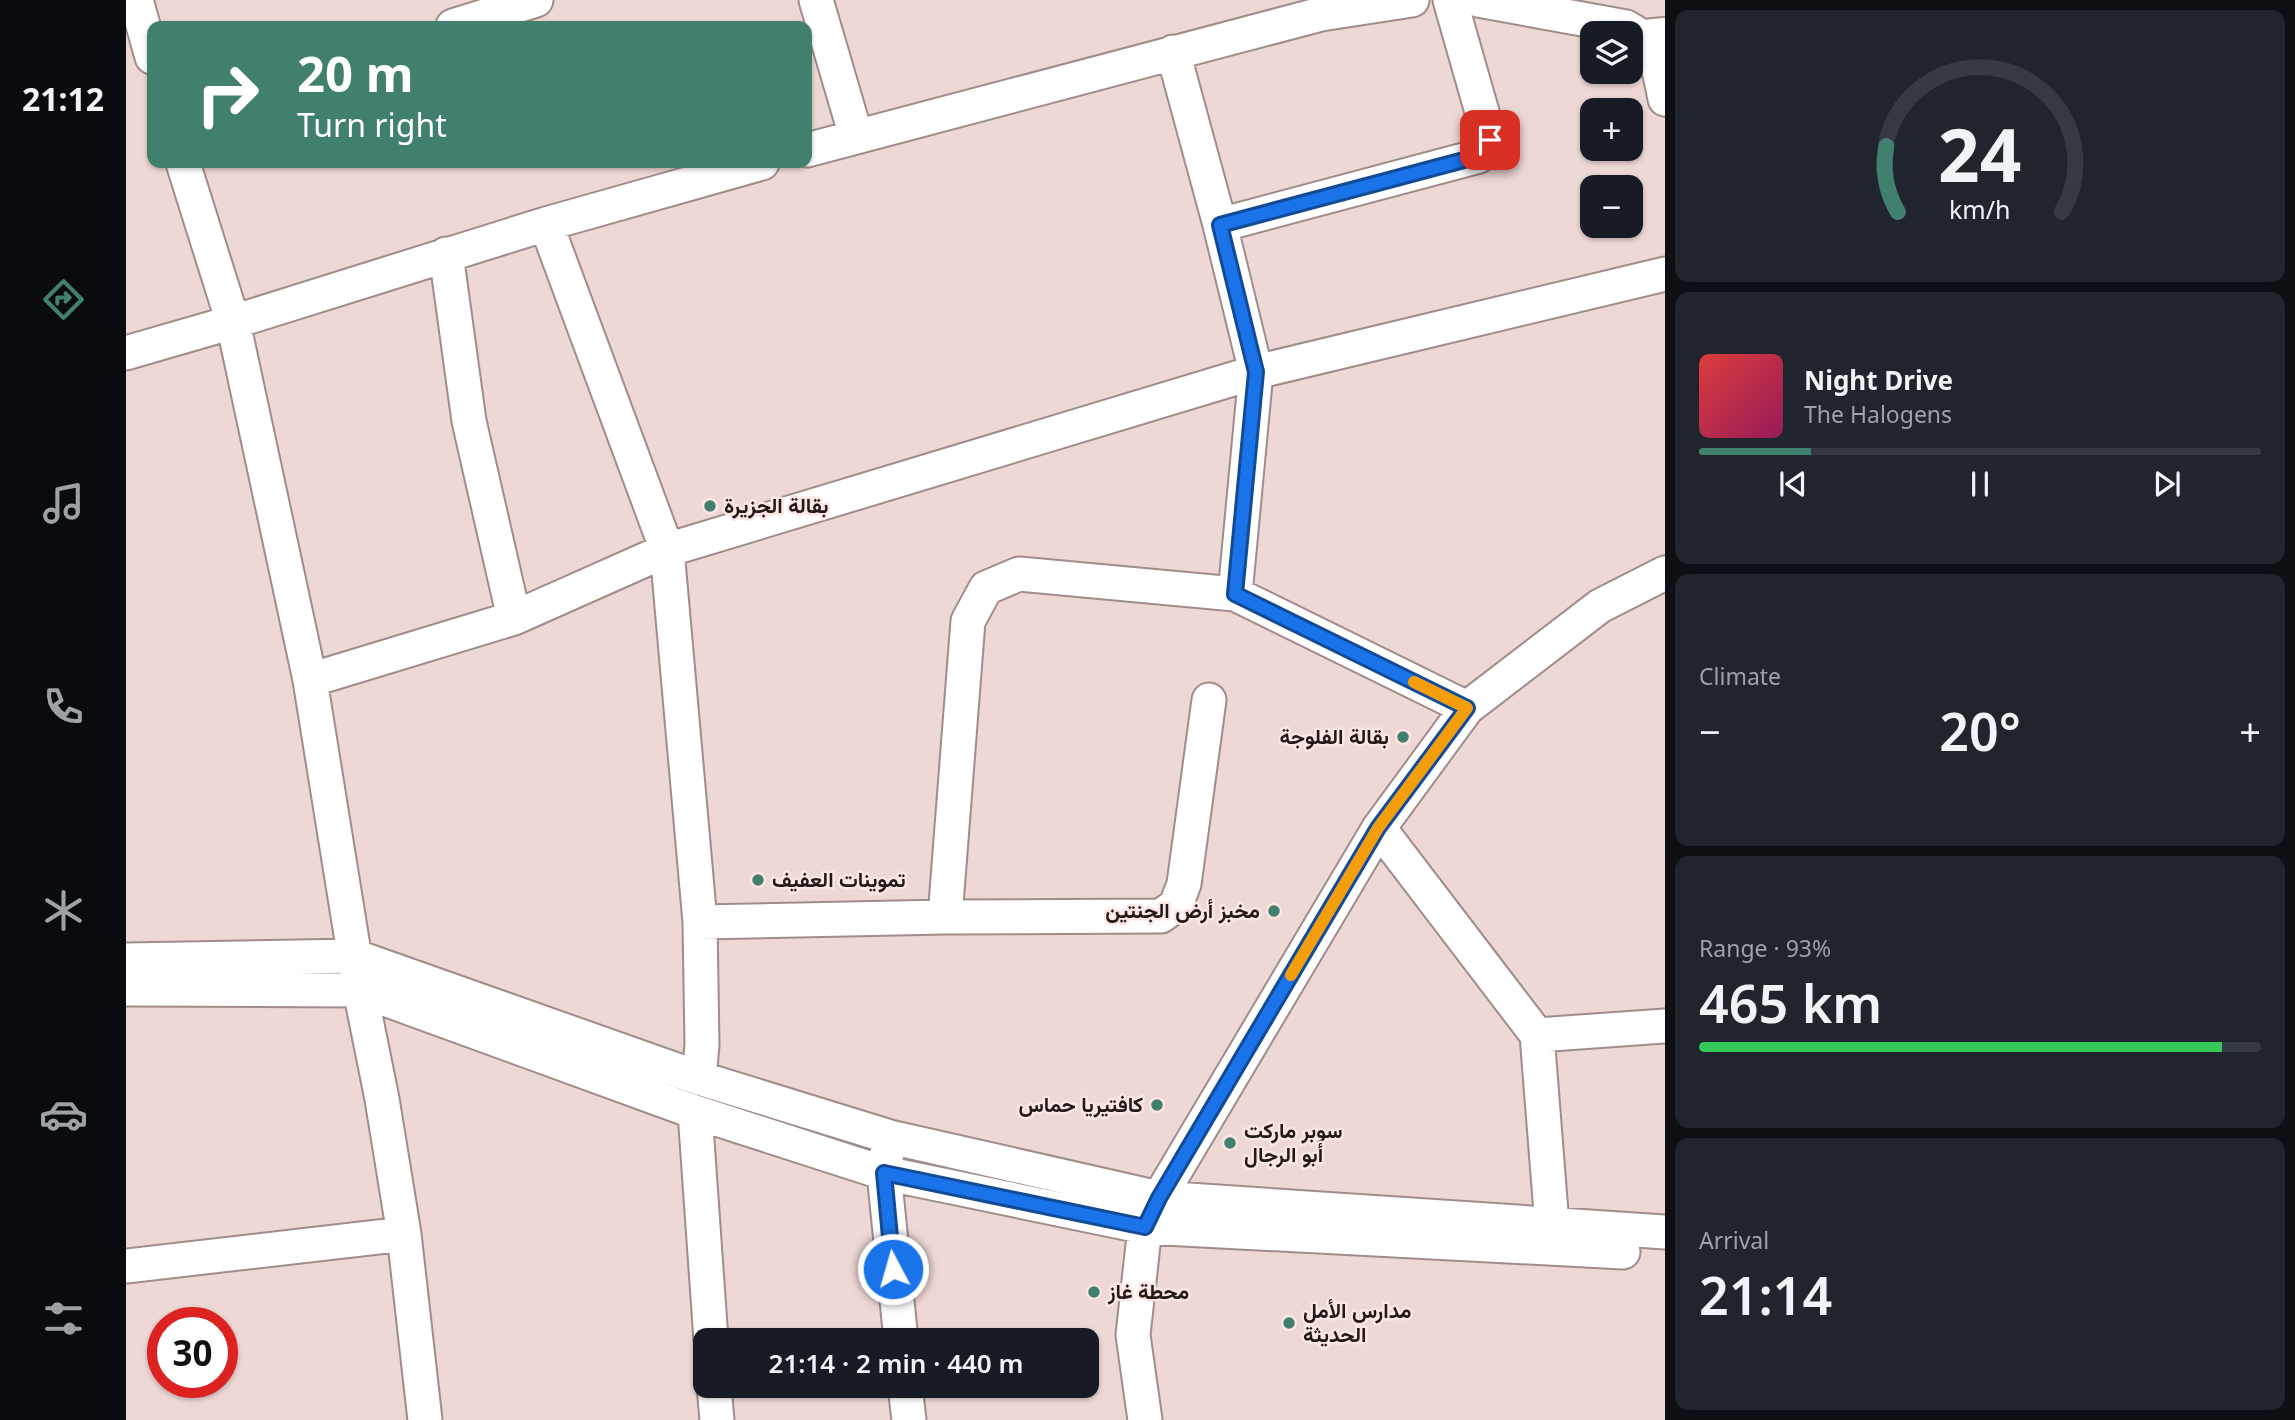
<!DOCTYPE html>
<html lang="en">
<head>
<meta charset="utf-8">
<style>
  :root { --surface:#171b24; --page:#20242c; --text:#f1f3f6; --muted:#9ea1a6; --line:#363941; --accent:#41806e }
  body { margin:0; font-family:"Noto Sans",Vazirmatn,sans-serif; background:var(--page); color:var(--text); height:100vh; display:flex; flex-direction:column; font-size:26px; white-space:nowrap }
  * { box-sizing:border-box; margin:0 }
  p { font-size:23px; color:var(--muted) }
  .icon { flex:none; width:38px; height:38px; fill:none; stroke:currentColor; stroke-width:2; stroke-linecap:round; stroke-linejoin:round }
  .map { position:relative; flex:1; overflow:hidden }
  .panel { display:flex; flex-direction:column; gap:10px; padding:10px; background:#0d0f14; width:630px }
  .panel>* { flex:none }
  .guide { position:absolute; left:21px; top:21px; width:665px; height:147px; border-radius:14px; box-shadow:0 2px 5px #0004; background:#41806e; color:#fff; overflow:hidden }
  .buttons { position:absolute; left:1454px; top:21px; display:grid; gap:14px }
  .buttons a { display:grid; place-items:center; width:63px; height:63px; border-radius:14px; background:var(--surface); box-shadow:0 2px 5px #0004; font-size:35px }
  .speed { position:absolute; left:21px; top:1307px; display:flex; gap:14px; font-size:35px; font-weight:700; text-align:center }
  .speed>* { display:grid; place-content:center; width:91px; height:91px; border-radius:50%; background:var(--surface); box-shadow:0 2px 5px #0004; line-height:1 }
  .speed .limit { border:10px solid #d22; background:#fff; color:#111 }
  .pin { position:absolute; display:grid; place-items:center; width:60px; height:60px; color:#fff; margin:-30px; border-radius:14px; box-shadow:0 4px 10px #0006 }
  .me { position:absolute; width:77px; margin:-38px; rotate:354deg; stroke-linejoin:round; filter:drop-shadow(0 0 5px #0008) }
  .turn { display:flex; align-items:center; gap:24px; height:147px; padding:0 35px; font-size:32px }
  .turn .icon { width:91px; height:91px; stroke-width:2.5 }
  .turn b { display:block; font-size:49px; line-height:60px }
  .big { font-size:52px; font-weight:600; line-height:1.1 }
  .panel .tile { flex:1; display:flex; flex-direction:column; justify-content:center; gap:10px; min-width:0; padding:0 24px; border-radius:14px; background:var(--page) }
  .panel .dial { align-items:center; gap:0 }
  .dial svg { height:182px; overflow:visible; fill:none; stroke:var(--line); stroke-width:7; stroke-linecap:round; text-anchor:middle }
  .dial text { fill:var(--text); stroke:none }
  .song { display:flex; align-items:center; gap:21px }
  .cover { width:84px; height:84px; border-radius:10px; background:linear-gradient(135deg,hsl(0 70% 55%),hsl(330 70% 35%)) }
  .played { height:7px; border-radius:4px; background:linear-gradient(90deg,var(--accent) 20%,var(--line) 20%) }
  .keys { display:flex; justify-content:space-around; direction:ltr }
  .heat { display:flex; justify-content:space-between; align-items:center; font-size:38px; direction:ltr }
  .charge { height:10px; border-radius:5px; background:linear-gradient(90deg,#34c759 93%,var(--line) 0) }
  .trip { position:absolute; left:567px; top:1328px; width:406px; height:70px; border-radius:14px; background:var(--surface); box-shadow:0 2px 5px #0004; font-weight:600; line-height:70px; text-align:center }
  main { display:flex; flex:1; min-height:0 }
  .tab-bar { display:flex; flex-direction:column; width:126px; justify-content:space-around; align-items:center; background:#090b0e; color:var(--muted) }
  .tab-bar .icon { width:49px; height:49px }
  .tab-bar .current { color:var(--accent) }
  .tab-bar b { font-size:32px; color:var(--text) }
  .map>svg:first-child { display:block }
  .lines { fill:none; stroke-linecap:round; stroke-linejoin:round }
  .minor-casing { stroke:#a08c8a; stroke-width:37 }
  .secondary-casing { stroke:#a08c8a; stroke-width:42 }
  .minor { stroke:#fff; stroke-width:33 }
  .secondary { stroke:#fff; stroke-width:38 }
  .route-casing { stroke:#114b97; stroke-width:18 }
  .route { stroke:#1a73e8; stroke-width:12 }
  .slow { stroke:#f59e0b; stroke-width:12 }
  .poi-dot { fill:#41806e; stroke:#fce5e3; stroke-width:2.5 }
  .labels { text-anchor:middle; stroke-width:5; stroke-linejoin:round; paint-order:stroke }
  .poi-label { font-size:21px; font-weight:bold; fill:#211918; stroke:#fce5e3; text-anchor:start }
</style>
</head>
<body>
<main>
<nav class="tab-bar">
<b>21:12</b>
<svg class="icon current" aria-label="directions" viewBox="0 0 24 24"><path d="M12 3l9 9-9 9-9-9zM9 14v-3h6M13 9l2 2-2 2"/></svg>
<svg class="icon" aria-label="music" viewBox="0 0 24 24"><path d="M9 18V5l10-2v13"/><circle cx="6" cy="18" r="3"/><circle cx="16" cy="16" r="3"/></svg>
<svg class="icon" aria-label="phone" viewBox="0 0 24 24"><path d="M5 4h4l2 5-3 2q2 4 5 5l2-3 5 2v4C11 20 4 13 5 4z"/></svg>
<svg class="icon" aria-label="climate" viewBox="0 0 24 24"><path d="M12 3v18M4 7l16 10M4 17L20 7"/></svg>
<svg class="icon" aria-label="car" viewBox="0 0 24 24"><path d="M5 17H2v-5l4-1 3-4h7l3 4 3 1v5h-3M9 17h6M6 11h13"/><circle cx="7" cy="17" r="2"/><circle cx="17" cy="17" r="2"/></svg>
<svg class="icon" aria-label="filters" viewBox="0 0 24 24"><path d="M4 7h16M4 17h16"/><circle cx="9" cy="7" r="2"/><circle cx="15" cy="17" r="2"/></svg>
</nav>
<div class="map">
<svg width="1539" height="1420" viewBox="0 0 1539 1420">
  <rect width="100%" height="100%" fill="#eed8d6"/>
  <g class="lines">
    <defs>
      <path id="minor" d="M10 0 26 57
        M690 0 730 136
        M1352 0 1500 27C1530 42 1533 68 1539 99
        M327 26 410 0
        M1047 52 1094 225 1130 372 1109 594
        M681 150 1195 14 1286 0
        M57 163 107 322 184 680 234 990 256 1099 278 1234 299 1420
        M420 224 541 550 574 922 576 1045 573 1078
        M1094 225 1353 156 1364 140 1324 0
        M320 254 343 421 388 618
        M0 353 107 322 420 224 636 163
        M184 680 388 618 541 550 1130 372 1539 274
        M1253 828 1411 1035 1426 1225
        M819 917 842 621 860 588 893 574 1109 594 1341 708
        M574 922 819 917 1035 916 1050 905 1058 884 1083 700
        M0 960 228 956 573 1078 764 1137 1033 1198 1539 1232
        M0 989 234 990 569 1112 758 1173 1019 1227 1497 1252
        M1411 1035 1539 1026
        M569 1112 585 1340
        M761 1152 758 1173 775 1340
        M0 1266 278 1234
        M588 1386 591 1420
        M779 1386 783 1420
        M1019 1420 1007 1335 1019 1227 1033 1198 1253 828 1341 708 1474 606 1539 573"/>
      <path id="secondary" d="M1518 39 1539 37"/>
    </defs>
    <use href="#minor" class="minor-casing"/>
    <use href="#secondary" class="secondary-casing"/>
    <use href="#minor" class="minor"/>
    <use href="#secondary" class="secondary"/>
  </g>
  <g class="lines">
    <defs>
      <path id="route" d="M767 1269 758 1173 1019 1227 1033 1198 1252 828 1341 708 1109 594 1130 372 1094 225 1353 156 1364 140"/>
    </defs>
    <use href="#route" class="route-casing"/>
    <use href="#route" class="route"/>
    <path class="slow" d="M1165 975 1252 828 1341 708 1288 682"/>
  </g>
  <g class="poi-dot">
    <circle cx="584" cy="506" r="7"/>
    <circle cx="1277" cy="737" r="7"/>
    <circle cx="632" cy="880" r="7"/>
    <circle cx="1148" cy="911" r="7"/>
    <circle cx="1031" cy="1105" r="7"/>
    <circle cx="1104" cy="1143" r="7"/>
    <circle cx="968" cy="1292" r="7"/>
    <circle cx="1163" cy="1323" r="7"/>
  </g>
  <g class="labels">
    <g class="poi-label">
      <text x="598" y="513">بقالة الجزيرة</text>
      <text x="1263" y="744" text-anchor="end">بقالة الفلوجة</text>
      <text x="646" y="887">تموينات العفيف</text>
      <text x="1134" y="918" text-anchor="end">مخبز أرض الجنتين</text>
      <text x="1017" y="1112" text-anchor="end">كافتيريا حماس</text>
      <text x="1118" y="1138">سوبر ماركت<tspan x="1118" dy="24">أبو الرجال</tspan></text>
      <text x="982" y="1299">محطة غاز</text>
      <text x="1177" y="1318">مدارس الأمل<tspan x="1177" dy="24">الحديثة</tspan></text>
    </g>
  </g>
</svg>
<div class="buttons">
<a><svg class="icon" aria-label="layers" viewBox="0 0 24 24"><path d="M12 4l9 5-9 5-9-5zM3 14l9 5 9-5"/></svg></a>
<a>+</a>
<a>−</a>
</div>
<div class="speed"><div class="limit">30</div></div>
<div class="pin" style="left:1364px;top:140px;background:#d93025"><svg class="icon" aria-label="arrive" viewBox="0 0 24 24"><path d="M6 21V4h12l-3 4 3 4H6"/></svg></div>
<svg class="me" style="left:767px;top:1269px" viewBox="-20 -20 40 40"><circle r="17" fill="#1a73e8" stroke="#fff" stroke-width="3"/><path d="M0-11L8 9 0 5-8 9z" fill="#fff"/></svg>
<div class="trip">21:14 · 2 min · 440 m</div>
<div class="guide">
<div class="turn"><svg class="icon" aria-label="right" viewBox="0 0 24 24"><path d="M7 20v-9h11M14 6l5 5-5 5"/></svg><div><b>20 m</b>Turn right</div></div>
</div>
</div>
<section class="panel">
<div class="tile dial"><svg viewBox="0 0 100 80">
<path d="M14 69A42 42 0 1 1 86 69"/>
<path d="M14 69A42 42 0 0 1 9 40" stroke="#41806e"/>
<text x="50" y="56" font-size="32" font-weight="700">24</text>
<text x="50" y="72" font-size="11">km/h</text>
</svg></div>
<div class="tile">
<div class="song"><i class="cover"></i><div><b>Night Drive</b><p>The Halogens</p></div></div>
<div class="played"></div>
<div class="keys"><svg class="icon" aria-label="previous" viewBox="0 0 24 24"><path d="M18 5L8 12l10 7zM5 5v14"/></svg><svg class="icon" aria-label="pause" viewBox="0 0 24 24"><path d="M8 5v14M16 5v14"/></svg><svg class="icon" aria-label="next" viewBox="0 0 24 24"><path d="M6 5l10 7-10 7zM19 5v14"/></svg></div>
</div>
<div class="tile"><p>Climate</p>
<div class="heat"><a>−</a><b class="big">20°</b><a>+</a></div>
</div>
<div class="tile"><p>Range · 93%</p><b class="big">465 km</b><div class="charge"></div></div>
<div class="tile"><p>Arrival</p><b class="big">21:14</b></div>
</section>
</main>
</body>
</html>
